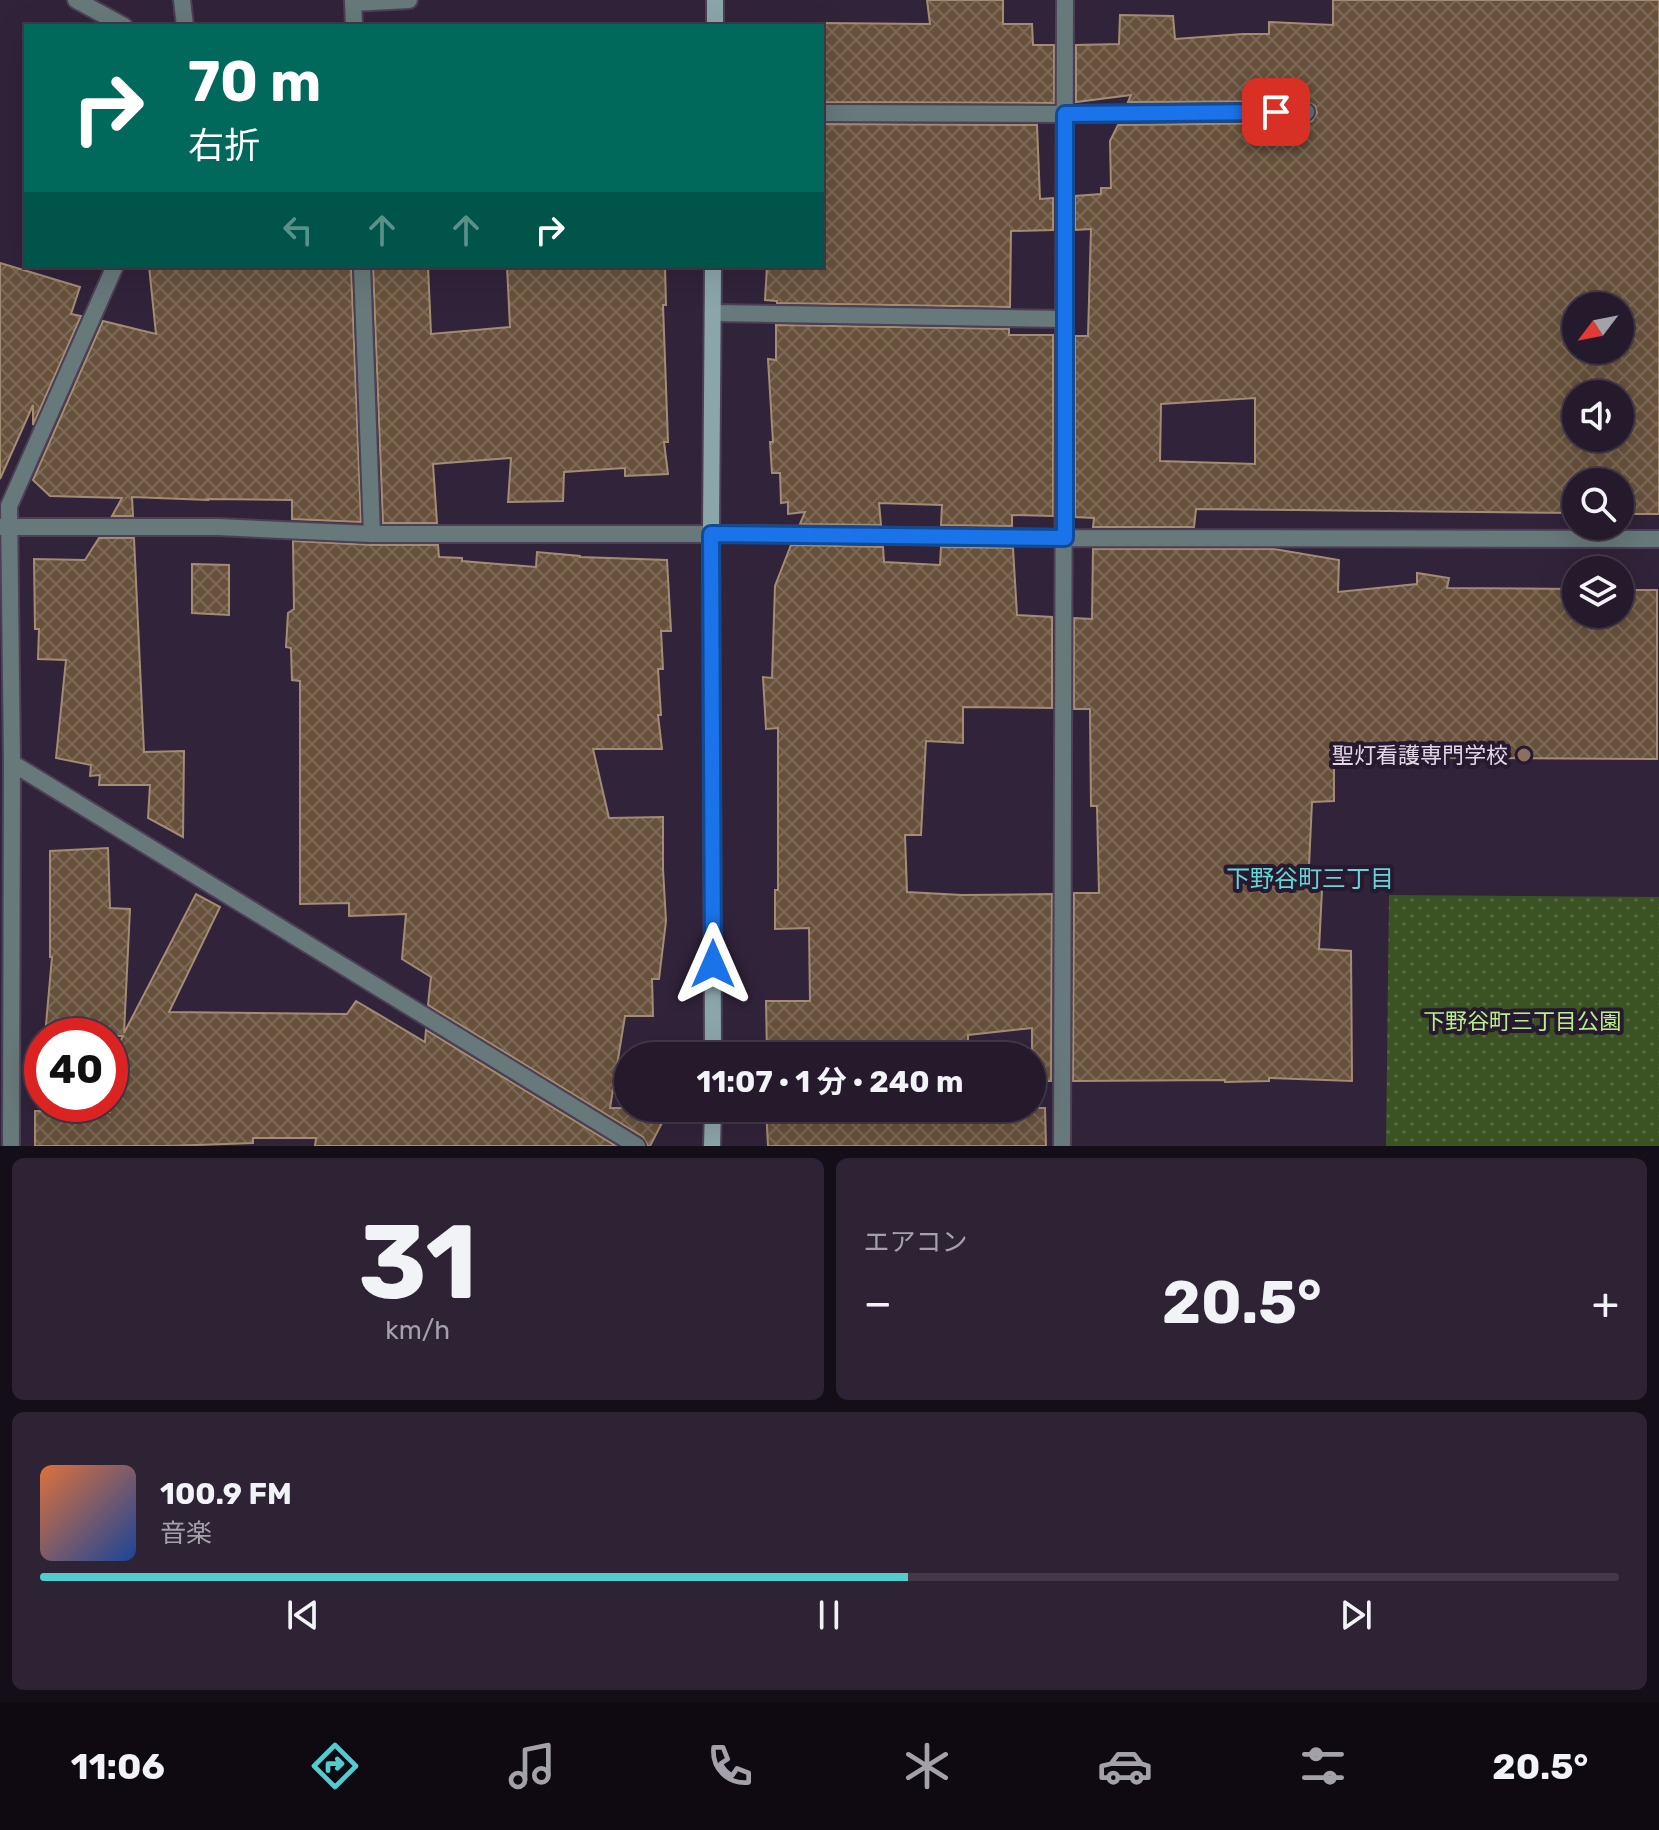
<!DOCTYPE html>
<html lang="ja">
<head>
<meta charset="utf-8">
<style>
  :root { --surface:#251a2c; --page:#2d2334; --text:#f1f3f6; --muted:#a3a1a9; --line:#423848; --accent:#52cdcf }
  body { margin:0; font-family:Rubik,"Noto Sans JP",sans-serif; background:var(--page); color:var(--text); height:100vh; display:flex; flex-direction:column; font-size:30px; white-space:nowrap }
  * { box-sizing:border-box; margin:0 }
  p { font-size:26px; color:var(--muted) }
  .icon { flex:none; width:44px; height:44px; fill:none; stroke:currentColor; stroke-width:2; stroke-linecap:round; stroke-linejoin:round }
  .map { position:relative; height:1146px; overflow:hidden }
  .side { display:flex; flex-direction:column; gap:12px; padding:12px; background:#140e18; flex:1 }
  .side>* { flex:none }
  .guide { position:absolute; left:24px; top:24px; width:800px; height:244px; border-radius:0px; box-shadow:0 8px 32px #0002,0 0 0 2px var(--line); background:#00695c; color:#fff; overflow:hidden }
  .needle { width:52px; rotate:238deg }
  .tools { position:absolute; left:1562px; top:292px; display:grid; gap:16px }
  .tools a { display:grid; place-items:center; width:72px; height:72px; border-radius:50%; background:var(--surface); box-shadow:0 8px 32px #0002,0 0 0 2px var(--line); font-size:40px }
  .speed { position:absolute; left:24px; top:1018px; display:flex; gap:16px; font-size:40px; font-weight:700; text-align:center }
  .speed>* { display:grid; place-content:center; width:104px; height:104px; border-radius:50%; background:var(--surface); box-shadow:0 8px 32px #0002,0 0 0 2px var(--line); line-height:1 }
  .speed .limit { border:12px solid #d22; background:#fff; color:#111 }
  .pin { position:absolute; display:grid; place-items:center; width:68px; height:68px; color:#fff; margin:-34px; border-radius:16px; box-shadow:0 4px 12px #0006 }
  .me { position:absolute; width:88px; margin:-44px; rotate:0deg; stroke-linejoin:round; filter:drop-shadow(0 0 6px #0008) }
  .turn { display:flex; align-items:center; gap:28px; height:168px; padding:0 32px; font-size:36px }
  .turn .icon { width:104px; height:104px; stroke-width:2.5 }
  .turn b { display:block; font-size:56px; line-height:68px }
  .lanes { display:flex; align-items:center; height:76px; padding:0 32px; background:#0003; justify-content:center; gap:40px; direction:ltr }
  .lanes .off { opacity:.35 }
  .big { font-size:60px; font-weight:700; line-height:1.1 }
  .side .card { flex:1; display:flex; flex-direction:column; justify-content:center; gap:12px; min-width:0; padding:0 28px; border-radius:12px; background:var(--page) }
  .side .dial { align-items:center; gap:0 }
  .dial b { font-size:104px; line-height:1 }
  .song { display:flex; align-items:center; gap:24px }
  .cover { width:96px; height:96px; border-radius:12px; background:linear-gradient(135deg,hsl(20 70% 55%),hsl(220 70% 35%)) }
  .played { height:8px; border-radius:4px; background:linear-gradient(90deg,var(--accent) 55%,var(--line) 55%) }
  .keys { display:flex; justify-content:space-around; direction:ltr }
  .heat { display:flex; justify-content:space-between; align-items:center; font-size:44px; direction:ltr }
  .side .tiles { flex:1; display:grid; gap:12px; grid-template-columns:1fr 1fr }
  .card:last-child { grid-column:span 2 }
  .trip { position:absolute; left:614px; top:1042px; width:432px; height:80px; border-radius:40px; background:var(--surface); box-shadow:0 8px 32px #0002,0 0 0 2px var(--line); font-weight:700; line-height:80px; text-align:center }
  .tab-bar { display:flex; height:128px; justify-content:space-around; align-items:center; background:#0f0a12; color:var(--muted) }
  .tab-bar .icon { width:56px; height:56px }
  .tab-bar .on { color:var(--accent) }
  .tab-bar b { font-size:36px; color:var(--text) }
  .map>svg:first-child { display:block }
  .park { fill:url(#park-dots) }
  .building { fill:url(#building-cross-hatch); stroke:#a48c74; stroke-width:2; fill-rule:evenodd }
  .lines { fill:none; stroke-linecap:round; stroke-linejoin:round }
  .lane-casing { stroke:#4d4056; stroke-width:20 }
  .street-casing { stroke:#4d4056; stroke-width:20 }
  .secondary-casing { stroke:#4d4056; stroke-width:20 }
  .lane { stroke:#68797b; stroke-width:16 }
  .street { stroke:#68797b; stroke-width:16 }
  .secondary { stroke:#8ba6aa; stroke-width:16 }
  .route-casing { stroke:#114b97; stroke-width:20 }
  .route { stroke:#1a73e8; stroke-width:14 }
  .education-dot { fill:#8d6e63; stroke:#27192f; stroke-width:3 }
  .labels { text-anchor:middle; stroke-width:8; stroke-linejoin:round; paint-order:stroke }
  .poi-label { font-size:22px; fill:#e1d7e6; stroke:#27192f; text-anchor:end }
  .park-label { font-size:22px; fill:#b9ee89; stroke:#27192f }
  .neighbourhood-label { font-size:24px; fill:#67d4d5; stroke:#27192f }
</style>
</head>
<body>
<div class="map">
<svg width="1659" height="1146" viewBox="0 0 1659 1146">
  <defs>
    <pattern id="park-dots" width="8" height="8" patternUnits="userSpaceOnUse" patternTransform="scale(2)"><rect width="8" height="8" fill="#3b5322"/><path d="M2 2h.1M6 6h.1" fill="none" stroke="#576b42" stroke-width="1.8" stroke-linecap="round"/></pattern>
    <pattern id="building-cross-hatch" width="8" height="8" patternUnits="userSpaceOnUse" patternTransform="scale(2)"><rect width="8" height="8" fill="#67513b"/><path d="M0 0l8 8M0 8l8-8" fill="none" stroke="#7c6957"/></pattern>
  </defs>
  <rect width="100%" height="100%" fill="#31233a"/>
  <path class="park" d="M1389 895 1659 897V1146H1386Z"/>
  <path class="building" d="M927 0H1003V24H1032L1033 45H1054V103L822 102V23L930 24Z
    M1333 0H1659V514H1620V482H1576V513L1196 509 1194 527H1093L1094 518 1075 517V336H1088L1091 229 1075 230V196L1101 194V188H1111L1110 141 1118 125 1306 123 1312 121 1317 113 1315 106 1306 101 1128 102 1131 95 1076 102V45L1119 44 1120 15 1173 16 1175 39 1243 34H1269V22L1333 25ZM1576 306H1620V350H1576ZM1576 394H1620V438H1576ZM1255 398V464L1160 461 1161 404Z
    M822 124 1037 125 1040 199 1053 198V230L1011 231 1010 307 777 303V301L765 300 767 266H822Z
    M0 263 80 287 71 314 81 316 33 425V405L0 479Z
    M149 266H351L361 522 292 519V500L208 499V500L132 497 133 516H112L122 498 50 496 33 480 103 321 156 334Z
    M373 266H428L431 334 510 327 507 266H665L666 305H663L668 442H664L668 474 625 476V468L564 472 563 501 508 502 511 458 433 464 437 523H383Z
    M776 325 1009 329V335H1053V516L1012 515V526L941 525 942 505 879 503 881 525 800 524 805 512 788 514V502L781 503 780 473H772L770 442H773L768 359 776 360Z
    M99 538H134L144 752 184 751 183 837 148 818 150 785H99L100 775 90 776 91 765 56 758 66 660 38 659 39 629H35L34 559 85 560Z
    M293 541 372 545H438L439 557 462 558V561L536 567 537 552 580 556V557L667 560 671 631H661L663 669H658L661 715H658L662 749H593L609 818 663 817V869L666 921 659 979H652L653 1016H625L610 1108H649L664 1119 650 1146H648L643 1137 428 1005 431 977 402 959 406 914 349 916V903L300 904V681L292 680 291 648 286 647 288 613 294 609Z
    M791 545 883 547 884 562 940 565 941 547 1013 548 1017 615 1052 617V708L963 707V743L926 741 921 835H905L907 892 962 895 1052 894 1051 1081H1032V1028L968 1035V1056H767L766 1001H810L809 928 775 929V890H778V728L766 729 763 677 772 678 775 586Z
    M1093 549H1274L1339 560 1338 592 1417 584V573L1449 578 1447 588 1576 589V614H1620V590H1657V759L1334 757V801L1312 802 1308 887 1322 890 1319 949 1351 951 1352 1081 1269 1078V1081L1225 1082V1080L1073 1081 1074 893H1099L1097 806H1091L1090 709H1074V618L1092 619Z
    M192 564 229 565V615L192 613Z
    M108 848 110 908 130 909 124 1033 196 894 220 907 169 1012 347 1014 356 1001 425 1042 426 1030 616 1146H315L316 1138H253V1143L168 1146H35V1111L110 1112V1060L123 1036H45L52 957H50V851Z
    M766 1108H1045L1046 1146H768Z"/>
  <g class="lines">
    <defs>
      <path id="lane" d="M353 0 354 26
        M353 3 409 0
        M362 266 372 534
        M713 313 1064 319"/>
      <path id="street" d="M76 0 124 26
        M182 0 185 26
        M822 113 1065 114 1306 112
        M0 527H218L372 534H757L1065 538 1659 539
        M12 763 637 1146
        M11 1146 12 763 9 506 115 266
        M1062 1146 1065 0"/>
      <path id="secondary" d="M715 26V0
        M713 266 711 534 713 1056
        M712 1146 713 1108"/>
    </defs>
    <use href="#lane" class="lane-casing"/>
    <use href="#street" class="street-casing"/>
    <use href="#secondary" class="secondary-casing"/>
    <use href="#lane" class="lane"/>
    <use href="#street" class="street"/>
    <use href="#secondary" class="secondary"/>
  </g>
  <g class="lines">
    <defs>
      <path id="route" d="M713 964 711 534 1065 538V114L1276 112"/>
    </defs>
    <use href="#route" class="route-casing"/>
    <use href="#route" class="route"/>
  </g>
  <circle class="education-dot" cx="1524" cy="755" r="8"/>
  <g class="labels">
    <g class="poi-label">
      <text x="1508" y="763">聖灯看護専門学校</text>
    </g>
    <g class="park-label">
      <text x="1522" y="1029">下野谷町三丁目公園</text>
    </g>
    <g class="neighbourhood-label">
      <text x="1310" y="887">下野谷町三丁目</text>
    </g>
  </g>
</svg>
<div class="tools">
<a><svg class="needle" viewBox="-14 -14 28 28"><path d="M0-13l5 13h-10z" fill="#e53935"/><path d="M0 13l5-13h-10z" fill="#a3a1a9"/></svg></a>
<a><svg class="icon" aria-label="sound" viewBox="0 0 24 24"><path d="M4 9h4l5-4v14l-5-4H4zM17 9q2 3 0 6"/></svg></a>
<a><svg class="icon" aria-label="search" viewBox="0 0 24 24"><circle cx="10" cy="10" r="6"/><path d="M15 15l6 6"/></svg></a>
<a><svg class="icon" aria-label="layers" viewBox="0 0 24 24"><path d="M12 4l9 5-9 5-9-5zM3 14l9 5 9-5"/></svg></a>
</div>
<div class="speed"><div class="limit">40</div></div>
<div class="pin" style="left:1276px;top:112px;background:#d93025"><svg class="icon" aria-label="arrive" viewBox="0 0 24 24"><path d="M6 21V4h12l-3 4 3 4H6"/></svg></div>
<svg class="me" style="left:713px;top:964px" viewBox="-20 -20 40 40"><path d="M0-17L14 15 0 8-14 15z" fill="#1a73e8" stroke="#fff" stroke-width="4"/></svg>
<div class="trip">11:07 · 1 分 · 240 m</div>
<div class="guide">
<div class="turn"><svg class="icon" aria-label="right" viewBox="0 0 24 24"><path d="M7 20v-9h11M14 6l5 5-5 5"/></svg><div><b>70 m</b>右折</div></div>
<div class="lanes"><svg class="icon off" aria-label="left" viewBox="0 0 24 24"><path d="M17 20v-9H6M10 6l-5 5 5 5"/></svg><svg class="icon off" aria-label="ahead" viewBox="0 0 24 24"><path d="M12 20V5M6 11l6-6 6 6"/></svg><svg class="icon off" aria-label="ahead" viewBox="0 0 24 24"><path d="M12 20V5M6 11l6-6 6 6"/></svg><svg class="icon" aria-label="right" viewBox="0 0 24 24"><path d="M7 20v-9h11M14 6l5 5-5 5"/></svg></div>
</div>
</div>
<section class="side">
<div class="tiles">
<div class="card dial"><b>31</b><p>km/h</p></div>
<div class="card"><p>エアコン</p>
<div class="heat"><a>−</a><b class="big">20.5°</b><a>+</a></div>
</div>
<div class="card">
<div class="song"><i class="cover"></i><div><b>100.9 FM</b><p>音楽</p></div></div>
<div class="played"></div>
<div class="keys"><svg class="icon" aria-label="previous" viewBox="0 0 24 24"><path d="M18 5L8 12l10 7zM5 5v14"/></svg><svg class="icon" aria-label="pause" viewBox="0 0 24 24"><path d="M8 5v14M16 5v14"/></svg><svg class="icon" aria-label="next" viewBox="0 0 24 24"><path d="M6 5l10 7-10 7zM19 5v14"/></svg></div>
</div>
</div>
</section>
<nav class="tab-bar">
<b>11:06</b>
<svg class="icon on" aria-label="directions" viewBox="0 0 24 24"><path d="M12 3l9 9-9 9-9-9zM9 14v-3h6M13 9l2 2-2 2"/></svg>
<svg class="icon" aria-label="music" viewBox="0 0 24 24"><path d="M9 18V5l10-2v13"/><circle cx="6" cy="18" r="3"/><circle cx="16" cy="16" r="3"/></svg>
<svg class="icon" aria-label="phone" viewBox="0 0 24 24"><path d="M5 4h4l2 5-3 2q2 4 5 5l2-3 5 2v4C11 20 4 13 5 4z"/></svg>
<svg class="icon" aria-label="climate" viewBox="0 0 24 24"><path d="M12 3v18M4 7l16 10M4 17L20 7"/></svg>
<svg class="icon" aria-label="car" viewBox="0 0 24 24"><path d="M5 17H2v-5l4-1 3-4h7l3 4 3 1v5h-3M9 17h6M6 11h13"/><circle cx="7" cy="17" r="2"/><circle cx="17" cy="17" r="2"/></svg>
<svg class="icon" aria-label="filters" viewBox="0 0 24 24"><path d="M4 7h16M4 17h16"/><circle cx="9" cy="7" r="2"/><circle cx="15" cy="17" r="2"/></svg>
<b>20.5°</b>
</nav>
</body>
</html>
